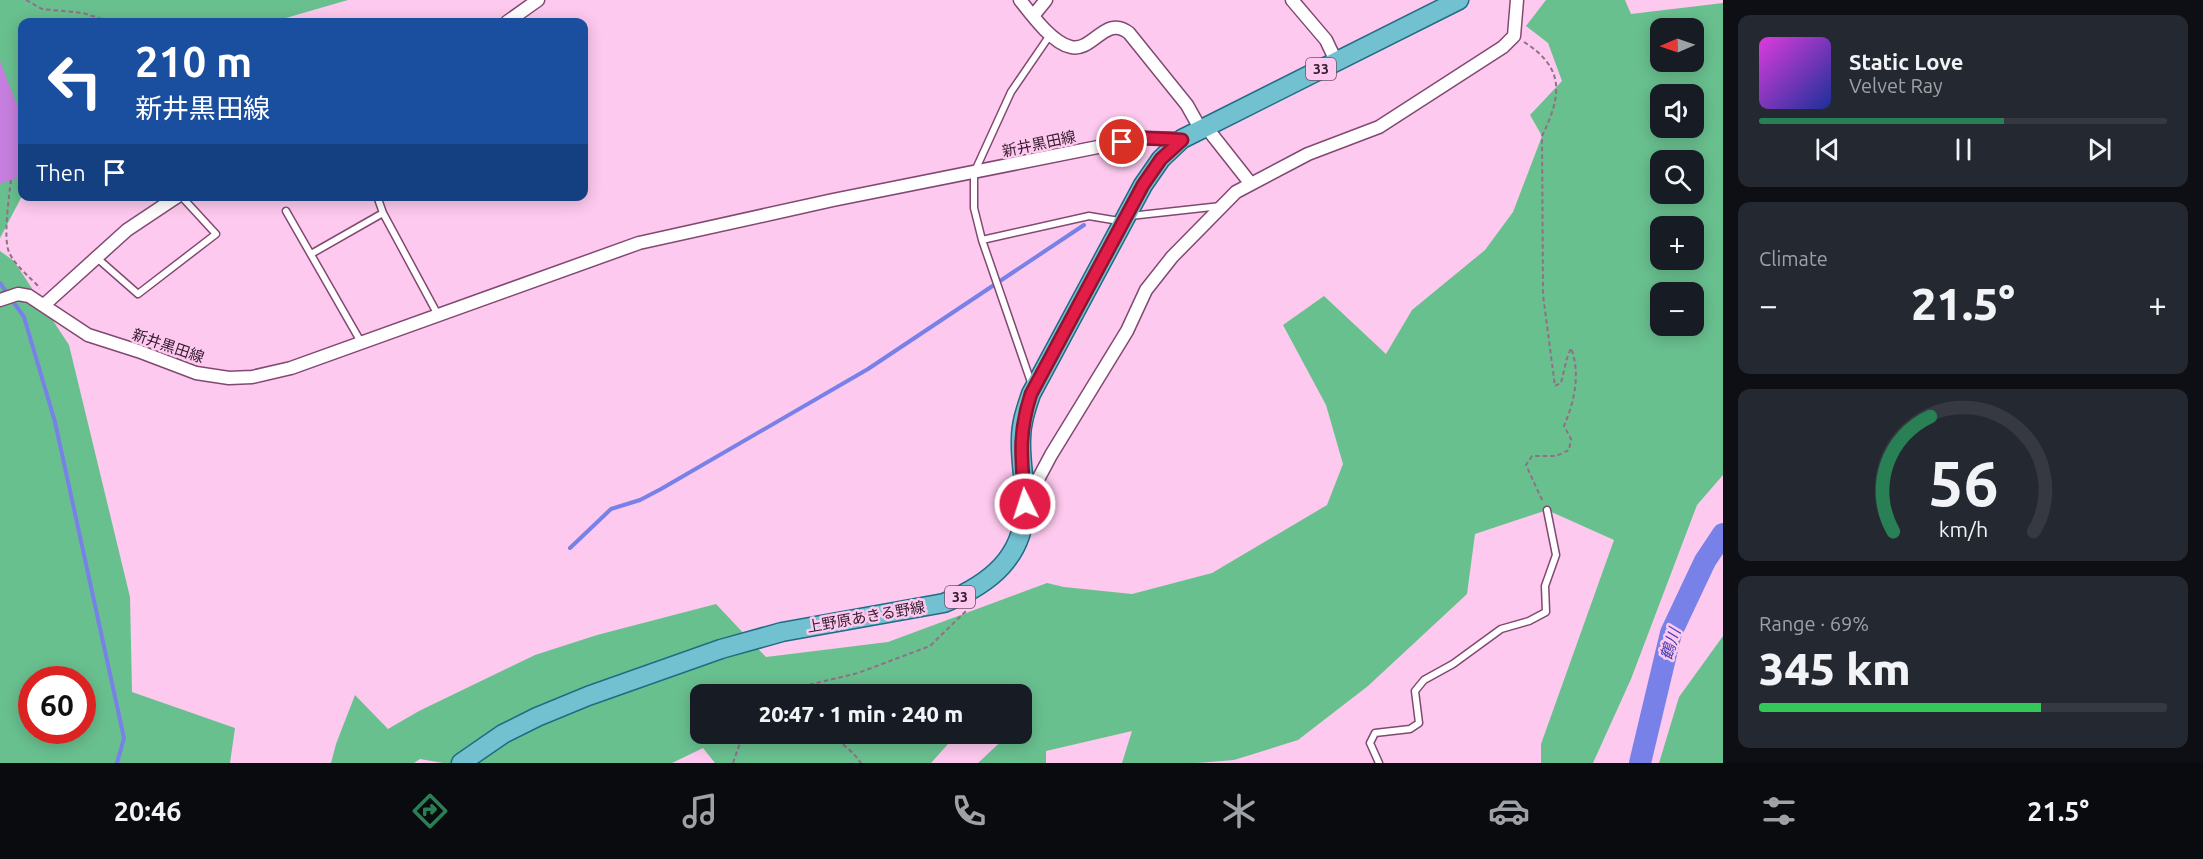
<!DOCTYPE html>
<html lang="en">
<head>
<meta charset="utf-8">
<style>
  :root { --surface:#171b24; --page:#242831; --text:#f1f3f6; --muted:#9ea1a6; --line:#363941; --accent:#298054 }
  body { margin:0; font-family:Ubuntu,"Noto Sans JP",sans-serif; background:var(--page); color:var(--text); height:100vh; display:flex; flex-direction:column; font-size:22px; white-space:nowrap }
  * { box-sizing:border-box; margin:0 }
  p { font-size:20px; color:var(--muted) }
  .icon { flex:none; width:33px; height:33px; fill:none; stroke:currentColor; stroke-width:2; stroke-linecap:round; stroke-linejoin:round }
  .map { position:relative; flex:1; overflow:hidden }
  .details { display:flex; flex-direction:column; gap:15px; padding:15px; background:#0d0f14; width:480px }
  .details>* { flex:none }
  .guide { position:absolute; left:18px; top:18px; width:570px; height:183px; border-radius:12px; box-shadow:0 3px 15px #0003; background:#1a4fa0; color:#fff; overflow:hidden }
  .needle { width:39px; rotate:268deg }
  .controls { position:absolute; left:1650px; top:18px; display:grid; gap:12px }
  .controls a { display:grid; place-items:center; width:54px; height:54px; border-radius:12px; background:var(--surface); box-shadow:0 3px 15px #0003; font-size:30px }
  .speed { position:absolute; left:18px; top:666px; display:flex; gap:12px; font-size:30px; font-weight:700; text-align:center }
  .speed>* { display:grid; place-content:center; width:78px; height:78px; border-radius:50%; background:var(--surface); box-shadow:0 3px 15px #0003; line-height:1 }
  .speed .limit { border:9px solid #d22; background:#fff; color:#111 }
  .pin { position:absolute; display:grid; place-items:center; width:51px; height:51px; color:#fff; margin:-26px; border:3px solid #fff; border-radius:50%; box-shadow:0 2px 6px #0007 }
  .me { position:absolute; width:66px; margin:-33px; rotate:356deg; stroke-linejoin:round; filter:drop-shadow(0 0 4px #0008) }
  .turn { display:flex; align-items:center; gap:21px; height:126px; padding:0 18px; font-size:27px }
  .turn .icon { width:78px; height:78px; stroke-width:2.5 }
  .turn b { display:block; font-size:42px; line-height:51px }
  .then { display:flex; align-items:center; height:57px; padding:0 18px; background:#0003; gap:12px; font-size:22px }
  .big { font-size:45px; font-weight:800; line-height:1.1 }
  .details .tile { flex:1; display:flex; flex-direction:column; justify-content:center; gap:9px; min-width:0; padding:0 21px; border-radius:12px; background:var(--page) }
  .details .dial { align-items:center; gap:0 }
  .dial svg { height:156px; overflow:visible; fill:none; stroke:var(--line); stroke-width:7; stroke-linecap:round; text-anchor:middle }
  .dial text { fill:var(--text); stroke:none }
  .song { display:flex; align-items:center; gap:18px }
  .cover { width:72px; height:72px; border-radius:9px; background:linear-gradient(135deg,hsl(300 70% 55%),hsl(230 70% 35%)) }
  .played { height:6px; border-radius:3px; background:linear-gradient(90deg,var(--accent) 60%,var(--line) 60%) }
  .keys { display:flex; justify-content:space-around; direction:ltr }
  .heat { display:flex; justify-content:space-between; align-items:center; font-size:33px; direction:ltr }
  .charge { height:9px; border-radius:4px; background:linear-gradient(90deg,#34c759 69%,var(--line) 0) }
  .trip { position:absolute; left:690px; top:684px; width:342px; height:60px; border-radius:12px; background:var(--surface); box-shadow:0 3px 15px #0003; font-weight:800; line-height:60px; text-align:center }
  .dock { display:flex; height:96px; justify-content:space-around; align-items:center; background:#090b0e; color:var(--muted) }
  .dock .icon { width:42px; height:42px }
  .dock .selected { color:var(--accent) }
  .dock b { font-size:27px; color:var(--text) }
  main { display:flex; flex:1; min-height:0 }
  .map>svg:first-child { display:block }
  .green { fill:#69c08f; fill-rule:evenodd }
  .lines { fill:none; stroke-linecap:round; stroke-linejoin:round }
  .stream { stroke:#7881e7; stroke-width:4 }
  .river { stroke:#7881e7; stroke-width:22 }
  .building { fill:#c67fde }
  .service-casing { stroke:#814972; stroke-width:9 }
  .minor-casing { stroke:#814972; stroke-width:15 }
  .primary-casing { stroke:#1f6c84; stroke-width:21 }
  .path { stroke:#936e89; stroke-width:2; stroke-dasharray:4.5 3; stroke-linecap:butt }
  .service { stroke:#fff; stroke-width:6 }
  .minor { stroke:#fff; stroke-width:12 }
  .primary { stroke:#72c1d1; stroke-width:18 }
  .route-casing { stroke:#92132f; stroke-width:15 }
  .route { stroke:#e11d48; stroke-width:10 }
  .labels { text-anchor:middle; stroke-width:5; stroke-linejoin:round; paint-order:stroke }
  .shield { fill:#fdc9ee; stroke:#705068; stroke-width:1.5 }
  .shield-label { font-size:14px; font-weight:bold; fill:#341c2e }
  .street-label { font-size:15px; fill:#341c2e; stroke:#fdc9ee }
  .water-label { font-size:16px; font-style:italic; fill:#433fb6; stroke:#fdc9ee }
</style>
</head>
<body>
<main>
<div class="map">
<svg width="1723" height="763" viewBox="0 0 1723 763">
  <rect width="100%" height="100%" fill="#fdc9ee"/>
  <path class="green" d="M0 0H348L272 22H22V196L0 238Z
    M1546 0H1625L1631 14 1723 3V475L1697 505 1631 679 1593 763H1541V744L1614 540 1547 510 1475 534 1467 594 1368 686 1298 740 1234 760 1197 763H1122L1132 731 1046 751V763H978L1009 734H1022V694H700V734H957L931 763H715L703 748 672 763H443L420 759 414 763H331L336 744 355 695 388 729 419 711 535 655 597 635 716 604 766 657 888 642 1047 583 1064 587 1132 594 1212 573 1327 505 1343 464 1326 405 1283 325 1324 296 1386 354 1412 310 1485 250 1513 212 1542 136 1530 115 1562 81 1548 43 1526 26ZM1660 28H1694V62H1660ZM1660 94H1694V128H1660ZM1660 160H1694V194H1660ZM1660 226H1694V260H1660ZM1660 292H1694V326H1660Z
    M0 251 14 261 69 345 130 597 132 692 235 728 230 763H0ZM32 680H82V730H32Z
    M1723 636V763H1659L1679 697Z"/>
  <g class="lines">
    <path class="stream" d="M0 283 24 317 55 422 124 738 117 763
      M570 548 611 509 640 500 661 489 868 369 1084 225"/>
    <path class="river" d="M1640 763 1671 633 1705 561 1723 534"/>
  </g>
  <path class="building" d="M0 61 22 118V176L0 184Z"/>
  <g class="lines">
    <defs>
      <path id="service" d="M377 196 383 213 438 315
        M286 211 361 342
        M1130 216 1221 206
        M982 240 1089 216 1119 221
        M311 254 383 213
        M97 258 138 294 216 234 181 196
        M1032 385 982 240 974 208V173L1011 92 1050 35
        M1379 763 1370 743 1375 733 1410 729 1419 723 1415 691 1424 680 1453 664 1501 629 1529 621 1546 612 1545 586 1556 555 1547 510"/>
      <path id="minor" d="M1020 0C1031 14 1052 43 1071 47 1093 52 1106 14 1129 33L1187 105 1201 130
        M1292 0 1326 40 1336 61
        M1033 16 1046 0
        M507 22 538 0
        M1206 127 1251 184
        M0 300 18 294 29 296 88 335 138 351 196 373 229 378 252 377 291 368 639 243 833 200 1143 138 1182 139
        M44 305 127 230 178 196
        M1026 502 1051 455 1127 331 1146 290 1172 257 1236 192 1308 154 1379 127 1503 47 1514 36 1517 0"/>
      <path id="primary" d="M461 763 503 734 537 717 588 696 721 649 782 632 944 603C990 584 1025 557 1025 503 1025 482 1020 460 1021 439 1021 423 1026 409 1031 394L1143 185 1161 159 1182 139 1459 0"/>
    </defs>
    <use href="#service" class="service-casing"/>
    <use href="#minor" class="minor-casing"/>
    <use href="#primary" class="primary-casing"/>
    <path class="path" d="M26 0 42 9 83 13 111 22
      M1524 42C1565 68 1562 95 1542 136L1543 295 1555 386 1561 383 1567 358 1571 348C1581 374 1574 402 1564 426L1571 439 1569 450 1556 456H1532L1526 465 1543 502
      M11 180C9 196 3 239 9 252 15 266 30 277 40 288
      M783 694V691L858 673 930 646 966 611
      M823 734C839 740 851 749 861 763
      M733 763 743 734"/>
    <use href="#service" class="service"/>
    <use href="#minor" class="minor"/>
    <use href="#primary" class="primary"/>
  </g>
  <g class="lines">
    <defs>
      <path id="route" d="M1025 504C1022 462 1017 436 1031 394L1143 185 1161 159 1182 140 1143 138 1122 142"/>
    </defs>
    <use href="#route" class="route-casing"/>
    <use href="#route" class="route"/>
  </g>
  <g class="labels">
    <g class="shield">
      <rect x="1306" y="58" width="30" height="22" rx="4.5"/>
      <rect x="945" y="586" width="30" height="22" rx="4.5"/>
    </g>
    <g class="shield-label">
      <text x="1321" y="74">33</text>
      <text x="960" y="602">33</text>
    </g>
    <g class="street-label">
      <text transform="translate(1039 144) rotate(-12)" y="5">新井黒田線</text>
      <text transform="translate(168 346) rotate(19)" y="5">新井黒田線</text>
      <text transform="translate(866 617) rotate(-10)" y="5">上野原あきる野線</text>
    </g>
    <g class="water-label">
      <text transform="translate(1670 644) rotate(-73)" y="6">鶴川</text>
    </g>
  </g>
</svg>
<div class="controls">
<a><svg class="needle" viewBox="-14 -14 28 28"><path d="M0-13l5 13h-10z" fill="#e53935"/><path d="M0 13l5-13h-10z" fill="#9ea1a6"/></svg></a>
<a><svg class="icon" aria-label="sound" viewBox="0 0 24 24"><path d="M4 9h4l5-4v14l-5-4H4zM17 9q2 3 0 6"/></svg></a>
<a><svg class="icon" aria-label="search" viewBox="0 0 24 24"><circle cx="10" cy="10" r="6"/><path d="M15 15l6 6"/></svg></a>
<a>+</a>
<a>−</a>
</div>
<div class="speed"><div class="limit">60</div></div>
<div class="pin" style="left:1122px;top:142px;background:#d93025"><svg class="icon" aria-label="arrive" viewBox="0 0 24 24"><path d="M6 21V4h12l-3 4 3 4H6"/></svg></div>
<svg class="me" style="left:1025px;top:504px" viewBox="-20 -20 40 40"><circle r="17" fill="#e11d48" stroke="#fff" stroke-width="3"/><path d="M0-11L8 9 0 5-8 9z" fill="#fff"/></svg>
<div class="trip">20:47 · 1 min · 240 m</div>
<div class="guide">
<div class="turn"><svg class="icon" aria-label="left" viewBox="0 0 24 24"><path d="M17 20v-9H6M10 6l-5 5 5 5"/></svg><div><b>210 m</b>新井黒田線</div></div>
<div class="then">Then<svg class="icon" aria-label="arrive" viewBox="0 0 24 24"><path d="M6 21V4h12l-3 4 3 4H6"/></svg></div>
</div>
</div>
<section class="details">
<div class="tile">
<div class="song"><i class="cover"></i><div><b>Static Love</b><p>Velvet Ray</p></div></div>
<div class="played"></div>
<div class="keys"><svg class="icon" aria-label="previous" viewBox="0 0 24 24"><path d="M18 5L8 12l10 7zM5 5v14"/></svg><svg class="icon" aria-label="pause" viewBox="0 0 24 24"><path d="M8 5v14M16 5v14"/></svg><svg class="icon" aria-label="next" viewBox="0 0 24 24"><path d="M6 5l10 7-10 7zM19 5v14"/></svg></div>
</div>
<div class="tile"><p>Climate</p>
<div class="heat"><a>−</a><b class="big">21.5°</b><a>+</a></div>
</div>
<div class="tile dial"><svg viewBox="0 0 100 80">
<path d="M14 69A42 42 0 1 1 86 69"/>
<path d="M14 69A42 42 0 0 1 33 10" stroke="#298054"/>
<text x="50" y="56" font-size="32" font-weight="700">56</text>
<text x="50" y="72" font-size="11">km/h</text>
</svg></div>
<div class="tile"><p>Range · 69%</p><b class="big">345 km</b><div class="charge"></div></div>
</section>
</main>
<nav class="dock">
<b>20:46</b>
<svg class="icon selected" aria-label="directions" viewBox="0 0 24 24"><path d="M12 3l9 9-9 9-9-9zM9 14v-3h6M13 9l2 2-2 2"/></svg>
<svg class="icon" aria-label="music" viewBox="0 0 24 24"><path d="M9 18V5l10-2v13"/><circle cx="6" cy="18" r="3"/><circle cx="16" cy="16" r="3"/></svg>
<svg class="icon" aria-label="phone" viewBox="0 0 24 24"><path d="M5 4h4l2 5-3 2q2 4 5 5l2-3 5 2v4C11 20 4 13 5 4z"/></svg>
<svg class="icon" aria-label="climate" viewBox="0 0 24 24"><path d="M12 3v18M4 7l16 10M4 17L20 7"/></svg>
<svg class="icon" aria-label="car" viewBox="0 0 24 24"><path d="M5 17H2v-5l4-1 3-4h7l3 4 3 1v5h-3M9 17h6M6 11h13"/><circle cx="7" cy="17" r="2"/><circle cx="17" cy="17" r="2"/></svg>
<svg class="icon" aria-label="filters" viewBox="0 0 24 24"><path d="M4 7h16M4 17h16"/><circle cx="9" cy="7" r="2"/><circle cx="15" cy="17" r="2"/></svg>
<b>21.5°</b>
</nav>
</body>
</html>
